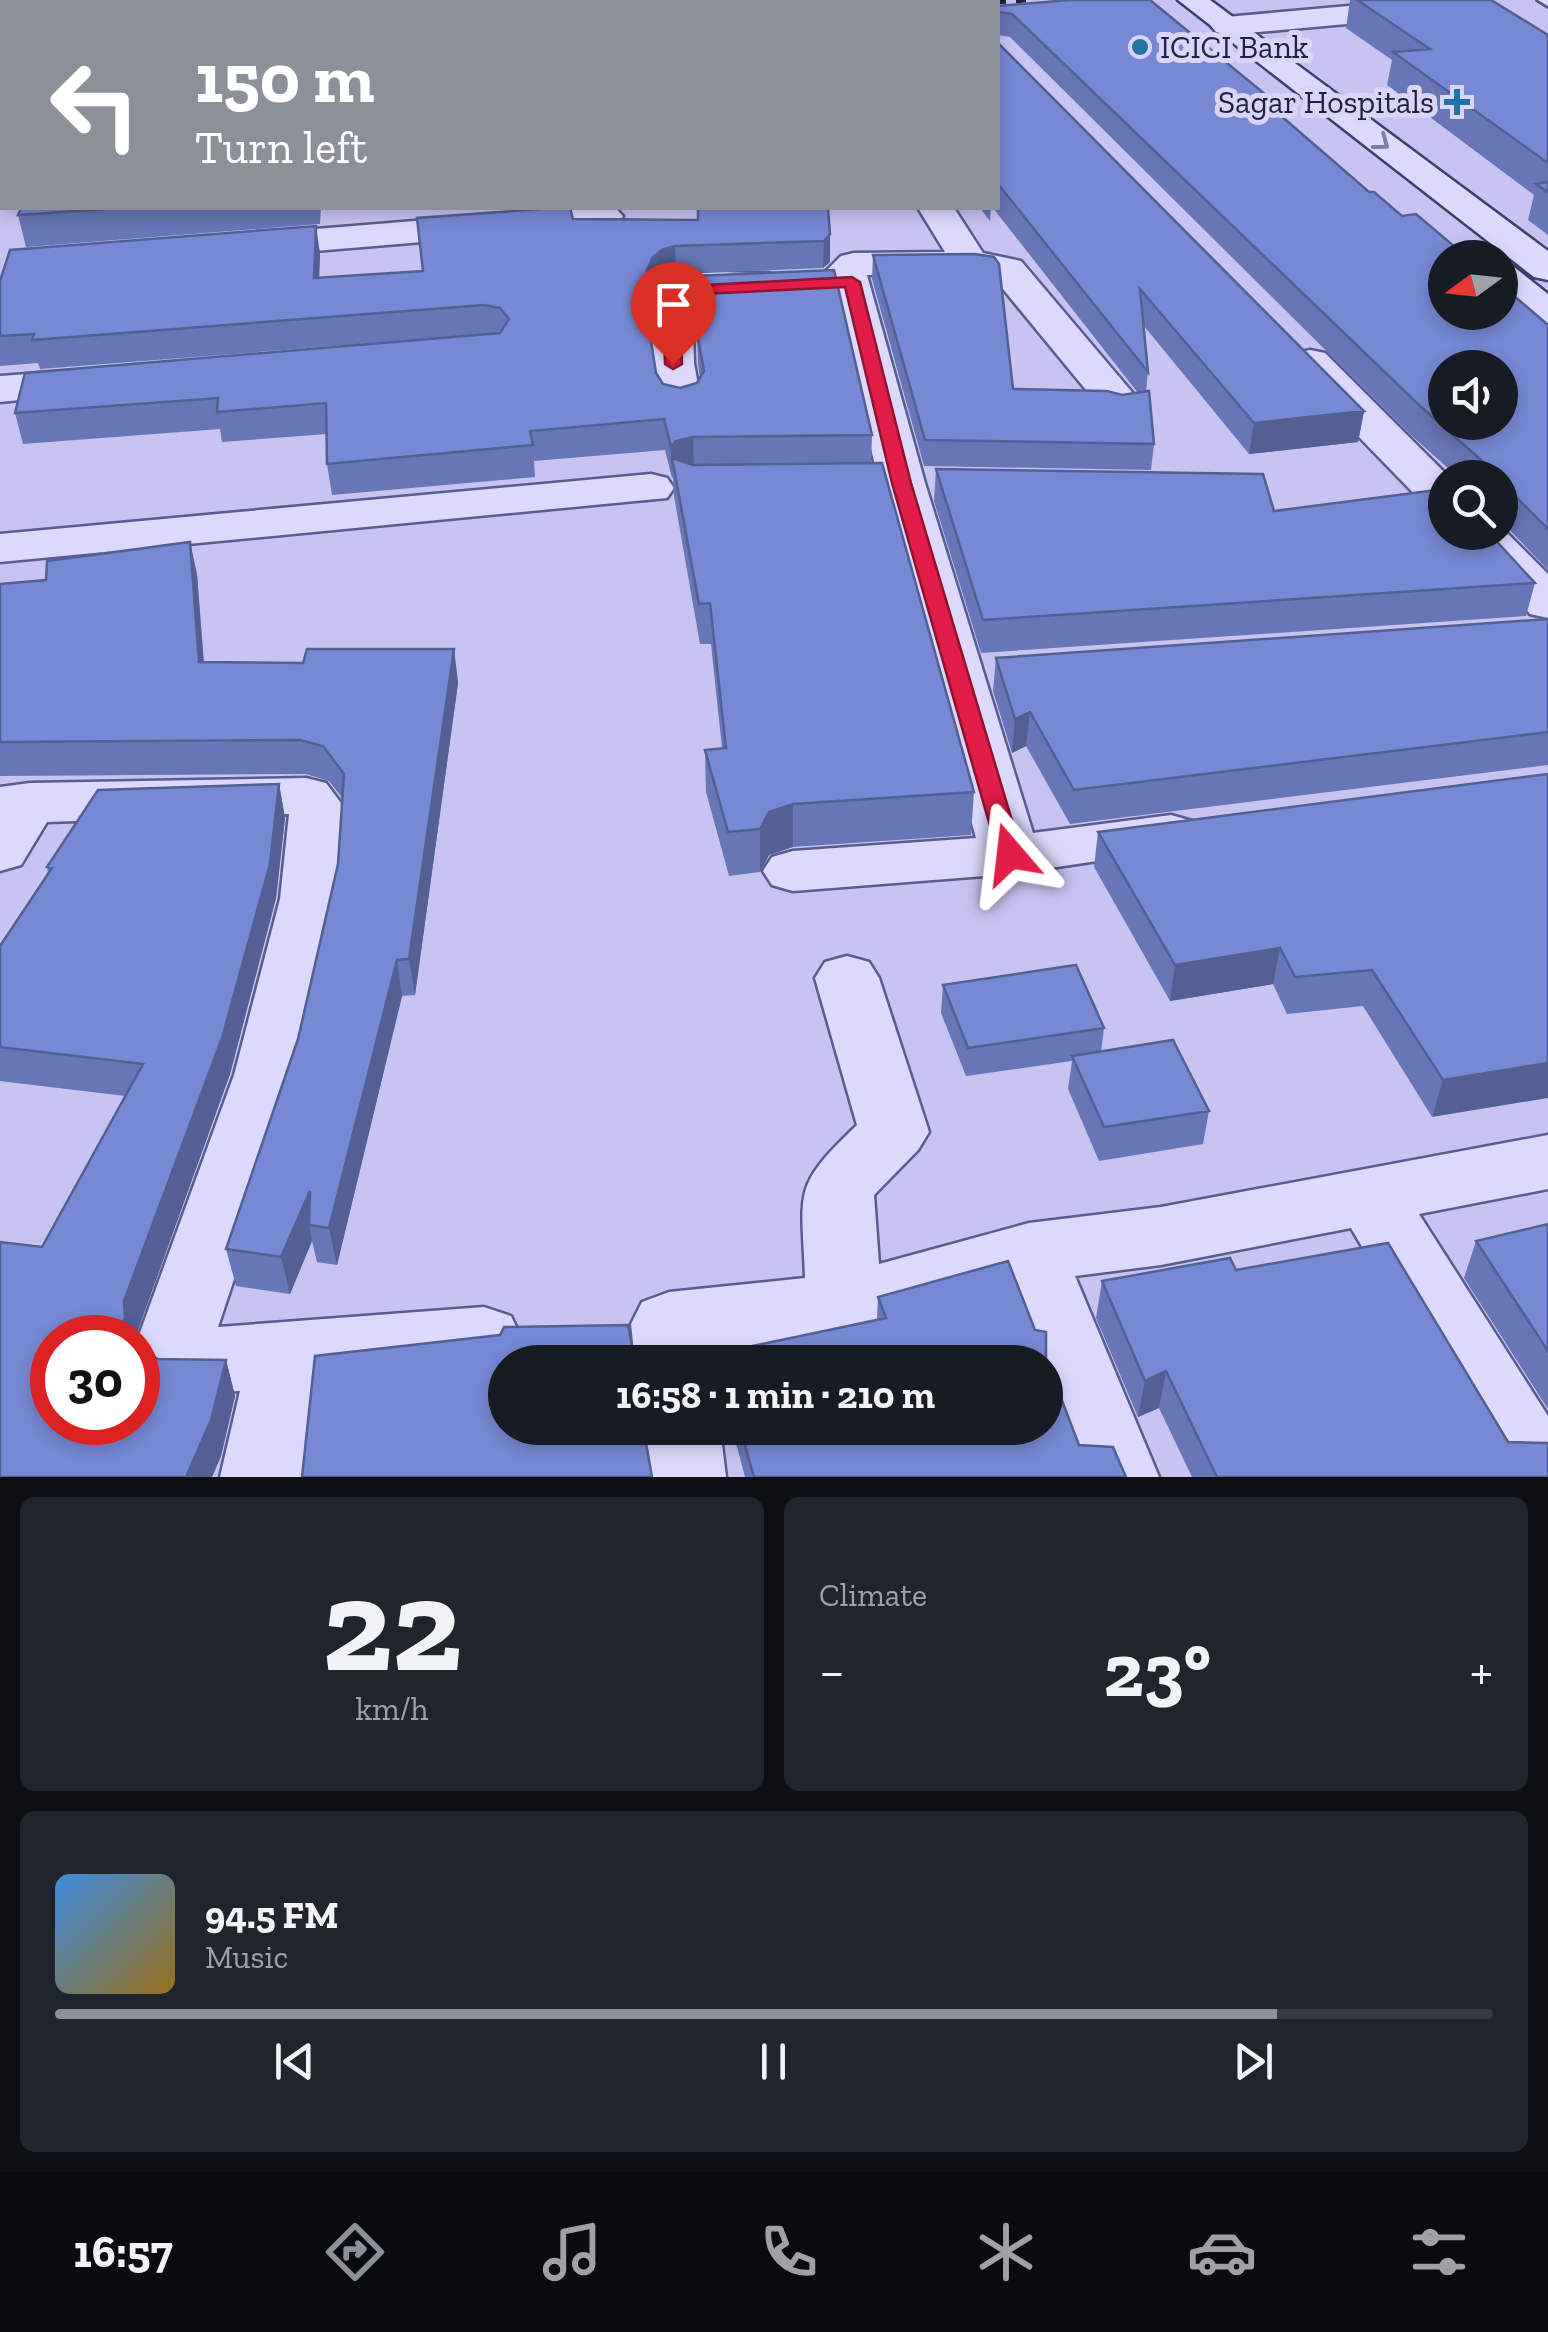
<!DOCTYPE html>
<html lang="en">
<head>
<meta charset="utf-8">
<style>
  :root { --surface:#171b24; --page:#20242c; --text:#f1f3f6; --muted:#9ea1a6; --line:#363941; --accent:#8c9099 }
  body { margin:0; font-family:"Zilla Slab",serif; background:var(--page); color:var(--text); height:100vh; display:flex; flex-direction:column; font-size:38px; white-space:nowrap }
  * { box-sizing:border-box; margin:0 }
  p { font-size:32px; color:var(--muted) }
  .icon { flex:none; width:55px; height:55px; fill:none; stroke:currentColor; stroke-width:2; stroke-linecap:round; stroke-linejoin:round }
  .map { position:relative; height:1477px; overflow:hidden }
  .side { display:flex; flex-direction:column; gap:20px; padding:20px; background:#0d0f14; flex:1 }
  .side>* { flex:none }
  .banner { position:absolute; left:0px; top:0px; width:1000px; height:210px; box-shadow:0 5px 15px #0003; background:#8c9099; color:#fff; overflow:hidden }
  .needle { width:65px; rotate:255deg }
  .tools { position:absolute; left:1428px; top:240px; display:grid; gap:20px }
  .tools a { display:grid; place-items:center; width:90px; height:90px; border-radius:50%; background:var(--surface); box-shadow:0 5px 15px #0003; font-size:50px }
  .speed { position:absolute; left:30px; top:1315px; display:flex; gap:20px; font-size:50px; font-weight:700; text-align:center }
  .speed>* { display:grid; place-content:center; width:130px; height:130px; border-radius:50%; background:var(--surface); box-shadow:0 5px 15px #0003; line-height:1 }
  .speed .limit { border:15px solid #d22; background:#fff; color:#111 }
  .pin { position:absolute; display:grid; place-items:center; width:85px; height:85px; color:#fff; margin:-102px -42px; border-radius:50% 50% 50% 0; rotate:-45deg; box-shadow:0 0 10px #0007 }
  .pin .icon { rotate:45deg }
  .me { position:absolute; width:110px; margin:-55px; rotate:343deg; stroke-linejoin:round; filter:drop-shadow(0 0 8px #0008) }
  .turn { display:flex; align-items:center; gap:35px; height:210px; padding:0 30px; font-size:45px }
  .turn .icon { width:130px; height:130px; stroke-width:2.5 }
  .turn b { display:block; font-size:70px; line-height:85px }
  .big { font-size:75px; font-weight:700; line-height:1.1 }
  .side .tile { flex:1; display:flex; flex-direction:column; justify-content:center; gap:15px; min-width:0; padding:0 35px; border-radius:15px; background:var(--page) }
  .side .dial { align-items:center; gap:0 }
  .dial b { font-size:130px; line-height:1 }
  .song { display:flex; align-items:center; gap:30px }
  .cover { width:120px; height:120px; border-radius:15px; background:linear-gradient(135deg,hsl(210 70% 55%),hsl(40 70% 35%)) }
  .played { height:10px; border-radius:5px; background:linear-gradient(90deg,var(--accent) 85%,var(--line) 85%) }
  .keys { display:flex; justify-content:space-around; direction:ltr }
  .heat { display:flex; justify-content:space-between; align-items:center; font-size:55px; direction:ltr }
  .side .tiles { flex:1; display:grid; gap:20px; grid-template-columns:1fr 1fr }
  .tile:last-child { grid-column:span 2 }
  .trip { position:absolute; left:488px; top:1345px; width:575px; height:100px; border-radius:50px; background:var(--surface); box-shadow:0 5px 15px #0003; font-weight:700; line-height:100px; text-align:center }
  .tabs { display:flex; height:160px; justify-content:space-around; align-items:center; background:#090b0e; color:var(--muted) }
  .tabs .icon { width:70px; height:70px }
  .tabs .current { color:var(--accent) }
  .tabs b { font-size:45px; color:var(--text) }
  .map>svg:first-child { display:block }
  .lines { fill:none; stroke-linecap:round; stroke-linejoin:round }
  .lane-casing { stroke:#585d8f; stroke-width:6 }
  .street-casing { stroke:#585d8f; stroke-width:5 }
  .secondary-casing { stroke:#3b4171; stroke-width:5 }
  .primary-casing { stroke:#2d345d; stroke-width:5 }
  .lane { fill:#dcd9fc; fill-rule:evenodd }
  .street { fill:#dcd9fc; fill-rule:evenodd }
  .secondary { fill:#dcd9fc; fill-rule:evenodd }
  .primary { fill:#a099f8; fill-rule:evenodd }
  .rail { stroke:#1e223e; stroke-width:5; stroke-dasharray:10 10; stroke-linecap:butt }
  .wall { fill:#6676b6 }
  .shaded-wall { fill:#536094 }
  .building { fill:#7789d4; stroke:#536094; stroke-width:2.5; fill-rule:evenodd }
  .oneway { stroke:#7d7e9d }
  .route { fill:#e11d48; stroke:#92132f; stroke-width:2.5 }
  .poi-dot { fill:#2273a4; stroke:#d8d5f9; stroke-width:4 }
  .labels { text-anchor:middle; stroke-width:10; stroke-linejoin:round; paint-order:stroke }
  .far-poi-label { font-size:32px; fill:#1e223e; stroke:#d8d5f9; text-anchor:start }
</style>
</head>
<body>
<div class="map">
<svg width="1548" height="1477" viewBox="0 0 1548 1477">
  <rect width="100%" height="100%" fill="#c8c4f2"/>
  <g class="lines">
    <defs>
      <path id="lane" d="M1538 0H1548V6Z"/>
      <path id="street" d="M1416 0 1433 2 1437 8 1433 14 1423 17 1226 35 1216 32 1211 26 1216 20 1226 17Z
        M2 94V119L0 120V95Z
        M0 161H2V181H0Z
        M576 208H615L623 216 618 224 605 227 242 257 229 254 223 246 229 238 242 235Z
        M918 208H954L983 253 1021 261 1142 404 1135 413 1120 417 1105 413 994 278 974 274 867 275 925 483 1033 833 1171 815 1192 821 1200 834 1192 847 1010 874 793 891 772 885 763 871 772 857 793 851 976 838 879 483 833 283 825 272 841 256 854 253 945 252Z
        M768 273 782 277 787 285 782 293 692 299 694 363 701 402 695 411 680 415 665 411C644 381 652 329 652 294 673 264 736 274 768 273Z
        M1310 350 1325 353 1450 478H1445V513L1429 509 1295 371 1289 362 1295 353Z
        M95 369 110 373 116 382 110 391 0 402V376Z
        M651 474 667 478 674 488 667 498 0 562V534Z
        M1500 526 1548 574V618L1530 614 1456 532H1500Z
        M306 778 326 783 347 811 340 899 302 1075 218 1327 484 1307 511 1316 522 1339 511 1362 484 1371 319 1386 302 1477H220L240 1391C186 1393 138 1409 138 1338L234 1075 280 899 289 814 47 822 21 865 0 871V787L30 783Z
        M847 956 869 962 879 978 929 1132 918 1150 874 1195 879 1264 1029 1223 1161 1207 1548 1135V1189L1419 1214 1548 1416V1477H1498L1351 1228 1161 1265 1075 1276 1159 1477H1077L1045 1391V1362H1034L1006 1288 844 1336 710 1351 711 1362H635L631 1324 642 1302 669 1292 805 1278C802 1190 791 1188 857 1125L815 978 825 962Z
        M640 1428H720L726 1477H644Z"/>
      <path id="secondary" d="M1178 0H1210L1548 251V280L1534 277Z
        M1500 263 1514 267 1548 294V325L1534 321 1500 294Z"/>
      <path id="primary" d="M0 73H2V91H0Z"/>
    </defs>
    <use href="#lane" class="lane-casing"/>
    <use href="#street" class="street-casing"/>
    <use href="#secondary" class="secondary-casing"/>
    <use href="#primary" class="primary-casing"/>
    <use href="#lane" class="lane"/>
    <use href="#street" class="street"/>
    <use href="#secondary" class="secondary"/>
    <use href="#primary" class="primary"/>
    <path class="rail" d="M996 2 1028 0"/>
  </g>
  <path class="wall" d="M1350 0H1491L1548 35V235L1528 220 1534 195 1387 85 1392 60 1346 28Z
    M998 6 1281 116 1369 192 1548 325V570L1503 523H1500V478H1459L1412 436 1010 37 998 35Z
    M998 43 1364 411 1358 442 1249 454 1144 326 1148 372 1146 392 1154 444 1151 470 924 466 872 279 873 255 1013 389 1122 395 1138 393 993 208H998Z
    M21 208H321L320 224 26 247 18 215Z
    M828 208 830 262 823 268 676 274 663 278 654 285 648 299 647 317 656 373 663 384 680 388 697 383 700 378 698 363 695 276 872 435 871 463 974 792 971 835 793 847 769 855 760 872 729 876 706 792 705 750 722 748 711 644H700L674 496 673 477 672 478 665 450 534 461 535 477 332 495 327 464V434L222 442 220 429 23 444 15 413 488 334 40 369 38 363 0 366V281L320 253 319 278 423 271 573 219 698 220Z
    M980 208H991L990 221Z
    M936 469 1274 511 1535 583 1526 616 981 653 934 501Z
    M197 574 204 662 303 663 454 649 458 683 415 995 402 996 337 1265 317 1262 312 1241 290 1294 236 1286 226 1249 298 1039 338 864 343 799 329 781 306 774 0 776V584Z
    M1548 619V765L1070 824 1026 746 1012 753 993 691 996 658Z
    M1548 774 1432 1117 1363 1006 1287 1014 1273 984 1170 1001 1094 867 1098 832Z
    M279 784 285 818 276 898 230 1074 135 1338H52V1422H138V1347L158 1359 226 1360 235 1396 221 1456 212 1477H0V1242L42 1247 125 1096 0 1081V946L48 873 47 867 98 790Z
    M943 985 1104 1028 1101 1052 1209 1111 1203 1144 1099 1161 1068 1089 1072 1061 966 1076 941 1013Z
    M1548 1224V1409L1464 1278 1476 1241Z
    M1236 1270 1508 1442 1548 1477H1192L1159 1408 1138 1417 1096 1318 1102 1281Z
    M878 1297 1046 1359 1079 1445 1126 1477H745L732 1428H1045V1362H720L719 1353 877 1320Z"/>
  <path class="shaded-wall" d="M88 0H282V2H86Z
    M2 18V57L0 65V25Z
    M316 226 320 253 318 307 314 278Z
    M830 234V262L823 268 824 241Z
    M675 246 676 274 663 278 654 285 648 299 646 332 645 303 647 270 653 257 662 250Z
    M1364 411 1358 442 1249 454 1254 423Z
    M693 437 694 468 672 458V478L671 447 676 441Z
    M190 542 197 574 206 696 199 662Z
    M454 649 458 683 415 995 409 959Z
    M1030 712 1026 746 1012 753 1015 719Z
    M279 784 285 818 276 898 230 1074 135 1338H115L124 1301Z
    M793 804V847L769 855 760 872V829L769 812Z
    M1280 948 1273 984 1170 1001 1175 965Z
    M397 960 402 996 337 1265 329 1228Z
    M1548 1063V1098L1432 1117 1443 1080Z
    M310 1191 309 1225 312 1241 290 1294 281 1257Z
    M226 1360 235 1396 221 1456 212 1477H186Z
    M1166 1371 1159 1408 1138 1417 1145 1381Z"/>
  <path class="building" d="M0 0H88L86 2H2V18L0 25Z
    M281 0H952L955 2H281Z
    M1070 0H1150L1282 108H1272L1369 192H1374L1402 216 1416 214 1468 258H1445V312H1500V284L1548 325V529L1511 492H1505L1504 496H1500V482H1506L1419 405 1012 14 998 12V6ZM1445 368H1500V422H1445Z
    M1357 0H1491L1548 35V163L1393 52 1430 49Z
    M998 43 1364 411 1254 423 1140 289 1148 372 998 184Z
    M1548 182V192L1536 184Z
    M21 208H121L18 215Z
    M554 208H570L573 219 698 220V208H828L830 234 824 241 675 246 662 250 653 257 647 270 645 303 656 373 663 384 680 388 697 383 704 371 697 333 695 276 834 270 872 435 693 437 676 441 671 447 664 419 530 431 533 445 327 464 326 403 217 412 218 398 15 413 25 373 500 333 509 319 500 308 484 305 32 340 34 334 0 336V281L10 250 316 226 314 278 423 271 417 218Z
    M975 254 994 257 999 264 1013 389 1107 391 1122 395 1149 391 1154 444 925 440 873 255Z
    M672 458 693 465 882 463 974 792 793 804 769 812 760 829 728 832 705 750 726 748 710 603 699 604Z
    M936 469 1263 474 1274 511 1445 489V532H1488L1535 583 983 620Z
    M190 542 199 662 303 663 307 649H454L409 959 397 960 329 1228 309 1225 310 1191 281 1257 226 1249 298 1039 338 864 344 774 323 746 300 740 0 742V584L46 580 47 561Z
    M1548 619V732L1074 790 1030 712 1015 719 996 658Z
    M1548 774V1063L1443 1080 1372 970 1295 977 1280 948 1175 965 1098 832Z
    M279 784 270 864 222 1038 124 1301 125 1318 115 1338H52V1422H138V1347L158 1359 226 1360 211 1420 186 1477H0V1242L42 1247 143 1064 0 1047V946L52 868 47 867 98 790Z
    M1076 965 1104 1028 968 1048 943 985Z
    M1173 1040 1209 1111 1104 1127 1072 1056Z
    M1548 1224V1351L1476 1241Z
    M1388 1243 1508 1442 1548 1443V1477H1217L1166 1371 1145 1381 1102 1281 1230 1258 1236 1270Z
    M1008 1261 1035 1330 1046 1332V1359L1079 1445 1113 1447 1126 1477H754L740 1428H1045V1362H722L719 1353 886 1318 878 1297Z
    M628 1325 635 1362H505V1428H637L638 1439 646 1443 652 1477H302L315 1356 500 1335 504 1327Z"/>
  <defs><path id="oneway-chevron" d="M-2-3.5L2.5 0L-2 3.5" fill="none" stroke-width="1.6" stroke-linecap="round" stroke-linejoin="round" transform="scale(2.5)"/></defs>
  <use class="oneway" href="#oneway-chevron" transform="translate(1382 143) rotate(37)"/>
  <path class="route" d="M852 277 860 282 911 483 1022 854 1018 860 1010 862 998 854 892 483 845 287 680 295 682 364 673 369 665 364 663 294 670 287Z"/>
  <g class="poi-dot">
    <circle cx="1140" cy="47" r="10"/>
    <path d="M1452 87h10v10h10v10h-10v10h-10v-10h-10v-10h10z"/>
  </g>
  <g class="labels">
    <g class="far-poi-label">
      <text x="1160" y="58">ICICI Bank</text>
      <text x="1434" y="113" text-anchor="end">Sagar Hospitals</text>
    </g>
  </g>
</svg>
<div class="tools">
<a><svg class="needle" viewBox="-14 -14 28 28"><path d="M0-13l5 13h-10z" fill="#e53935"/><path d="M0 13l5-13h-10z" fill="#9ea1a6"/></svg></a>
<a><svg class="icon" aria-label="sound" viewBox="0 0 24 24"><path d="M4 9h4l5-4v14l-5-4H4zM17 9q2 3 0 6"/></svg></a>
<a><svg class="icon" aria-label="search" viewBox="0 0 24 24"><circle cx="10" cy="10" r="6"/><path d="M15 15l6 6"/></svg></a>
</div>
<div class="speed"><div class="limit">30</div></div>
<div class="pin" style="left:673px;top:364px;background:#d93025"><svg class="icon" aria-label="arrive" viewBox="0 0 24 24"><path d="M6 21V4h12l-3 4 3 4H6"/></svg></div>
<svg class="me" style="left:1010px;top:854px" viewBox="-20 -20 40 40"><path d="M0-17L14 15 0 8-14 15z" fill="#e11d48" stroke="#fff" stroke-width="4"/></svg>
<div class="trip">16:58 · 1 min · 210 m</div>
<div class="banner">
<div class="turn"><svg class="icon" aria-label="left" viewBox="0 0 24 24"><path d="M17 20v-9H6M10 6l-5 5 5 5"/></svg><div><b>150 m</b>Turn left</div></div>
</div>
</div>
<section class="side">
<div class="tiles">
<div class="tile dial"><b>22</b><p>km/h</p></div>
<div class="tile"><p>Climate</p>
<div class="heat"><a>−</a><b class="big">23°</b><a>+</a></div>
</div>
<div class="tile">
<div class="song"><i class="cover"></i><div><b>94.5 FM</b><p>Music</p></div></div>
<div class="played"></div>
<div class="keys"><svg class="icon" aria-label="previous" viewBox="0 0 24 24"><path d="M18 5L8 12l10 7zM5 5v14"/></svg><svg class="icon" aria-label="pause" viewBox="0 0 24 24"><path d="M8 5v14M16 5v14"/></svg><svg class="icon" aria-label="next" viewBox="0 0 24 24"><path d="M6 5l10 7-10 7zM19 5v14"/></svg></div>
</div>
</div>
</section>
<nav class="tabs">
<b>16:57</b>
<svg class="icon current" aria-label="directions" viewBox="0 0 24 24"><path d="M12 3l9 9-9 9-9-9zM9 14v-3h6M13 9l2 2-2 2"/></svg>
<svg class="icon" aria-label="music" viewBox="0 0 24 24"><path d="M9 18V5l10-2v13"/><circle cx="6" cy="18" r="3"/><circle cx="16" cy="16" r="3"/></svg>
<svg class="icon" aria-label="phone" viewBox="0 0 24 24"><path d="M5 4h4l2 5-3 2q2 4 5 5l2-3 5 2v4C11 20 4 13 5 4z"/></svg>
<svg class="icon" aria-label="climate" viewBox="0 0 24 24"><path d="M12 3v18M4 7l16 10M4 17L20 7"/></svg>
<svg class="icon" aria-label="car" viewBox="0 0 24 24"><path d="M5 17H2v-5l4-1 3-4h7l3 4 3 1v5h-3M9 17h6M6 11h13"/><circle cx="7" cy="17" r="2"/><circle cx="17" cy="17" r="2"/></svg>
<svg class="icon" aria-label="filters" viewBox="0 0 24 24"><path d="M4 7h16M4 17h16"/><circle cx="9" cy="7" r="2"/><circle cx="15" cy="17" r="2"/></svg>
</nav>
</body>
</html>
